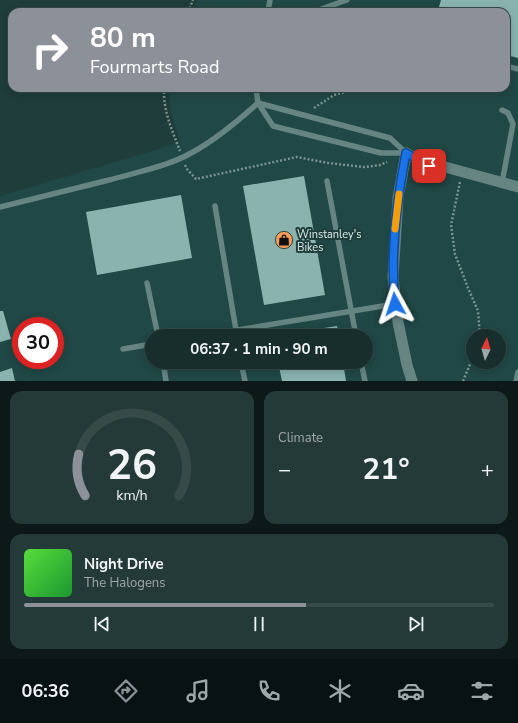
<!DOCTYPE html>
<html lang="en">
<head>
<meta charset="utf-8">
<style>
  :root { --surface:#172e2c; --page:#243a38; --text:#f1f3f6; --muted:#9ea8a9; --line:#364a48; --accent:#8c9099 }
  body { margin:0; font-family:"Nunito Sans",sans-serif; background:var(--page); color:var(--text); height:100vh; display:flex; flex-direction:column; font-size:15px; white-space:nowrap }
  * { box-sizing:border-box; margin:0 }
  p { font-size:13px; color:var(--muted) }
  .icon { flex:none; width:22px; height:22px; fill:none; stroke:currentColor; stroke-width:2; stroke-linecap:round; stroke-linejoin:round }
  .map { position:relative; height:381px; overflow:hidden }
  .drawer { display:flex; flex-direction:column; gap:10px; padding:10px; background:#0d1918; flex:1 }
  .drawer>* { flex:none }
  .guide { position:absolute; left:8px; top:8px; width:502px; height:84px; border-radius:12px; box-shadow:0 2px 10px #0003,0 0 0 1px var(--line); background:#8c9099; color:#fff; overflow:hidden }
  .needle { width:26px; rotate:5deg }
  .fabs { position:absolute; left:466px; top:329px; display:grid; gap:8px }
  .fabs a { display:grid; place-items:center; width:40px; height:40px; border-radius:50%; background:var(--surface); box-shadow:0 2px 10px #0003,0 0 0 1px var(--line); font-size:20px }
  .speed { position:absolute; left:12px; top:317px; display:flex; gap:8px; font-size:20px; font-weight:700; text-align:center }
  .speed>* { display:grid; place-content:center; width:52px; height:52px; border-radius:50%; background:var(--surface); box-shadow:0 2px 10px #0003,0 0 0 1px var(--line); line-height:1 }
  .speed .limit { border:6px solid #d22; background:#fff; color:#111 }
  .pin { position:absolute; display:grid; place-items:center; width:34px; height:34px; color:#fff; margin:-17px; border-radius:8px; box-shadow:0 2px 6px #0006 }
  .me { position:absolute; width:44px; margin:-22px; rotate:355deg; stroke-linejoin:round; filter:drop-shadow(0 0 3px #0008) }
  .turn { display:flex; align-items:center; gap:14px; height:84px; padding:0 16px; font-size:18px }
  .turn .icon { width:52px; height:52px; stroke-width:2.5 }
  .turn b { display:block; font-size:28px; line-height:34px }
  .big { font-size:30px; font-weight:700; line-height:1.1 }
  .drawer .tile { flex:1; display:flex; flex-direction:column; justify-content:center; gap:6px; min-width:0; padding:0 14px; border-radius:12px; background:var(--page) }
  .drawer .dial { align-items:center; gap:0 }
  .dial svg { height:104px; overflow:visible; fill:none; stroke:var(--line); stroke-width:7; stroke-linecap:round; text-anchor:middle }
  .dial text { fill:var(--text); stroke:none }
  .song { display:flex; align-items:center; gap:12px }
  .cover { width:48px; height:48px; border-radius:6px; background:linear-gradient(135deg,hsl(110 70% 55%),hsl(130 70% 35%)) }
  .played { height:4px; border-radius:2px; background:linear-gradient(90deg,var(--accent) 60%,var(--line) 60%) }
  .keys { display:flex; justify-content:space-around; direction:ltr }
  .heat { display:flex; justify-content:space-between; align-items:center; font-size:22px; direction:ltr }
  .drawer .tiles { flex:1; display:grid; gap:10px; grid-template-columns:1fr 1fr }
  .tile:last-child { grid-column:span 2 }
  .trip { position:absolute; left:145px; top:329px; width:228px; height:40px; border-radius:20px; background:var(--surface); box-shadow:0 2px 10px #0003,0 0 0 1px var(--line); font-weight:700; line-height:40px; text-align:center }
  .menu { display:flex; height:64px; justify-content:space-around; align-items:center; background:#091212; color:var(--muted) }
  .menu .icon { width:28px; height:28px }
  .menu .selected { color:var(--accent) }
  .menu b { font-size:18px; color:var(--text) }
  .map>svg:first-child { display:block }
  .built { fill:#204846; fill-rule:evenodd }
  .building { fill:#8ab3af }
  .lines { fill:none; stroke-linecap:round; stroke-linejoin:round }
  .path { stroke:#7b9291; stroke-width:2.5; stroke-dasharray:2 2; stroke-linecap:butt }
  .lane { stroke:#658482; stroke-width:5.5 }
  .street { stroke:#658482; stroke-width:11 }
  .route-casing { stroke:#114b97; stroke-width:10 }
  .route { stroke:#1a73e8; stroke-width:7 }
  .slow { stroke:#f59e0b; stroke-width:7 }
  .labels { text-anchor:middle; stroke-width:4; stroke-linejoin:round; paint-order:stroke }
  .poi-label { font-size:11px; fill:#d8e9e8; stroke:#1f3d3b; text-anchor:start }
</style>
</head>
<body>
<div class="map">
<svg width="518" height="381" viewBox="0 0 518 381">
  <rect width="100%" height="100%" fill="#1f3d3b"/>
  <path class="built" d="M197 0H518V381H0V196L156 150 180 141 171 113 169 88H506V12H193ZM21 326H55V360H21ZM152 336H366V362H152ZM473 336H499V362H473Z"/>
  <path class="building" d="M441 0H518V58L506 55V12H457L439 7Z
    M304 176 325 295 264 305 243 186Z
    M181 195 192 258 97 275 86 212Z
    M0 311H3L11 339 0 342Z
    M337 326 339 336H279V335Z
    M278 362H343L346 381H282Z
    M12 368 15 381H0V372Z"/>
  <g class="lines">
    <path class="path" d="M188 12 193 0
      M164 88C163 111 172 130 180 151
      M314 108 334 95 363 88
      M185 165 187 169 196 179 297 157 328 163 364 167 380 165 387 162
      M460 182 451 225 455 254 468 288 478 311 480 336
      M463 381 473 357"/>
    <path class="lane" d="M268 12 270 0
      M313 12 347 0
      M506 66 518 69
      M256 88 258 103 273 126 381 153H406
      M258 103 390 138 406 153
      M502 110 508 113 513 124 502 183
      M327 181 356 336
      M215 206 237 336
      M0 207C37 198 73 189 109 180 137 172 167 167 193 152 217 139 238 121 258 103
      M147 283 158 336
      M201 336 395 304
      M123 349 152 344
      M163 362 166 381
      M241 362 245 381
      M361 362 365 381
      M516 381 518 372"/>
    <path class="street" d="M412 381 407 365 398 322 393 277 398 198 406 153 429 166 445 167 518 187"/>
  </g>
  <g class="lines">
    <defs>
      <path id="route" d="M395 304C390 253 396 203 406 153L429 166"/>
    </defs>
    <use href="#route" class="route-casing"/>
    <use href="#route" class="route"/>
    <path class="slow" d="M395 229 399 194"/>
  </g>
  <defs>
    <symbol id="shop-disc" viewBox="-11 -11 22 22"><circle r="9.5" fill="#fd9c56" stroke="#1f3d3b"/><path d="M-5-2.5h2.3a2.7 3.5 0 0 1 5.4 0H5L5.5 6h-11ZM-1.5-2.5h3a1.5 2.3 0 0 0-3 0Z" fill="#111"/></symbol>
  </defs>
  <g fill-rule="evenodd">
    <use href="#shop-disc" x="274" y="230" width="20" height="20"/>
  </g>
  <g class="labels">
    <g class="poi-label">
      <text x="297" y="238">Winstanley's<tspan x="297" dy="13">Bikes</tspan></text>
    </g>
  </g>
</svg>
<div class="fabs">
<a><svg class="needle" viewBox="-14 -14 28 28"><path d="M0-13l5 13h-10z" fill="#e53935"/><path d="M0 13l5-13h-10z" fill="#9ea8a9"/></svg></a>
</div>
<div class="speed"><div class="limit">30</div></div>
<div class="pin" style="left:429px;top:166px;background:#d93025"><svg class="icon" aria-label="arrive" viewBox="0 0 24 24"><path d="M6 21V4h12l-3 4 3 4H6"/></svg></div>
<svg class="me" style="left:395px;top:304px" viewBox="-20 -20 40 40"><path d="M0-17L14 15 0 8-14 15z" fill="#1a73e8" stroke="#fff" stroke-width="4"/></svg>
<div class="trip">06:37 · 1 min · 90 m</div>
<div class="guide">
<div class="turn"><svg class="icon" aria-label="right" viewBox="0 0 24 24"><path d="M7 20v-9h11M14 6l5 5-5 5"/></svg><div><b>80 m</b>Fourmarts Road</div></div>
</div>
</div>
<section class="drawer">
<div class="tiles">
<div class="tile dial"><svg viewBox="0 0 100 80">
<path d="M14 69A42 42 0 1 1 86 69"/>
<path d="M14 69A42 42 0 0 1 9 37" stroke="#8c9099"/>
<text x="50" y="56" font-size="32" font-weight="700">26</text>
<text x="50" y="72" font-size="11">km/h</text>
</svg></div>
<div class="tile"><p>Climate</p>
<div class="heat"><a>−</a><b class="big">21°</b><a>+</a></div>
</div>
<div class="tile">
<div class="song"><i class="cover"></i><div><b>Night Drive</b><p>The Halogens</p></div></div>
<div class="played"></div>
<div class="keys"><svg class="icon" aria-label="previous" viewBox="0 0 24 24"><path d="M18 5L8 12l10 7zM5 5v14"/></svg><svg class="icon" aria-label="pause" viewBox="0 0 24 24"><path d="M8 5v14M16 5v14"/></svg><svg class="icon" aria-label="next" viewBox="0 0 24 24"><path d="M6 5l10 7-10 7zM19 5v14"/></svg></div>
</div>
</div>
</section>
<nav class="menu">
<b>06:36</b>
<svg class="icon selected" aria-label="directions" viewBox="0 0 24 24"><path d="M12 3l9 9-9 9-9-9zM9 14v-3h6M13 9l2 2-2 2"/></svg>
<svg class="icon" aria-label="music" viewBox="0 0 24 24"><path d="M9 18V5l10-2v13"/><circle cx="6" cy="18" r="3"/><circle cx="16" cy="16" r="3"/></svg>
<svg class="icon" aria-label="phone" viewBox="0 0 24 24"><path d="M5 4h4l2 5-3 2q2 4 5 5l2-3 5 2v4C11 20 4 13 5 4z"/></svg>
<svg class="icon" aria-label="climate" viewBox="0 0 24 24"><path d="M12 3v18M4 7l16 10M4 17L20 7"/></svg>
<svg class="icon" aria-label="car" viewBox="0 0 24 24"><path d="M5 17H2v-5l4-1 3-4h7l3 4 3 1v5h-3M9 17h6M6 11h13"/><circle cx="7" cy="17" r="2"/><circle cx="17" cy="17" r="2"/></svg>
<svg class="icon" aria-label="filters" viewBox="0 0 24 24"><path d="M4 7h16M4 17h16"/><circle cx="9" cy="7" r="2"/><circle cx="15" cy="17" r="2"/></svg>
</nav>
</body>
</html>
